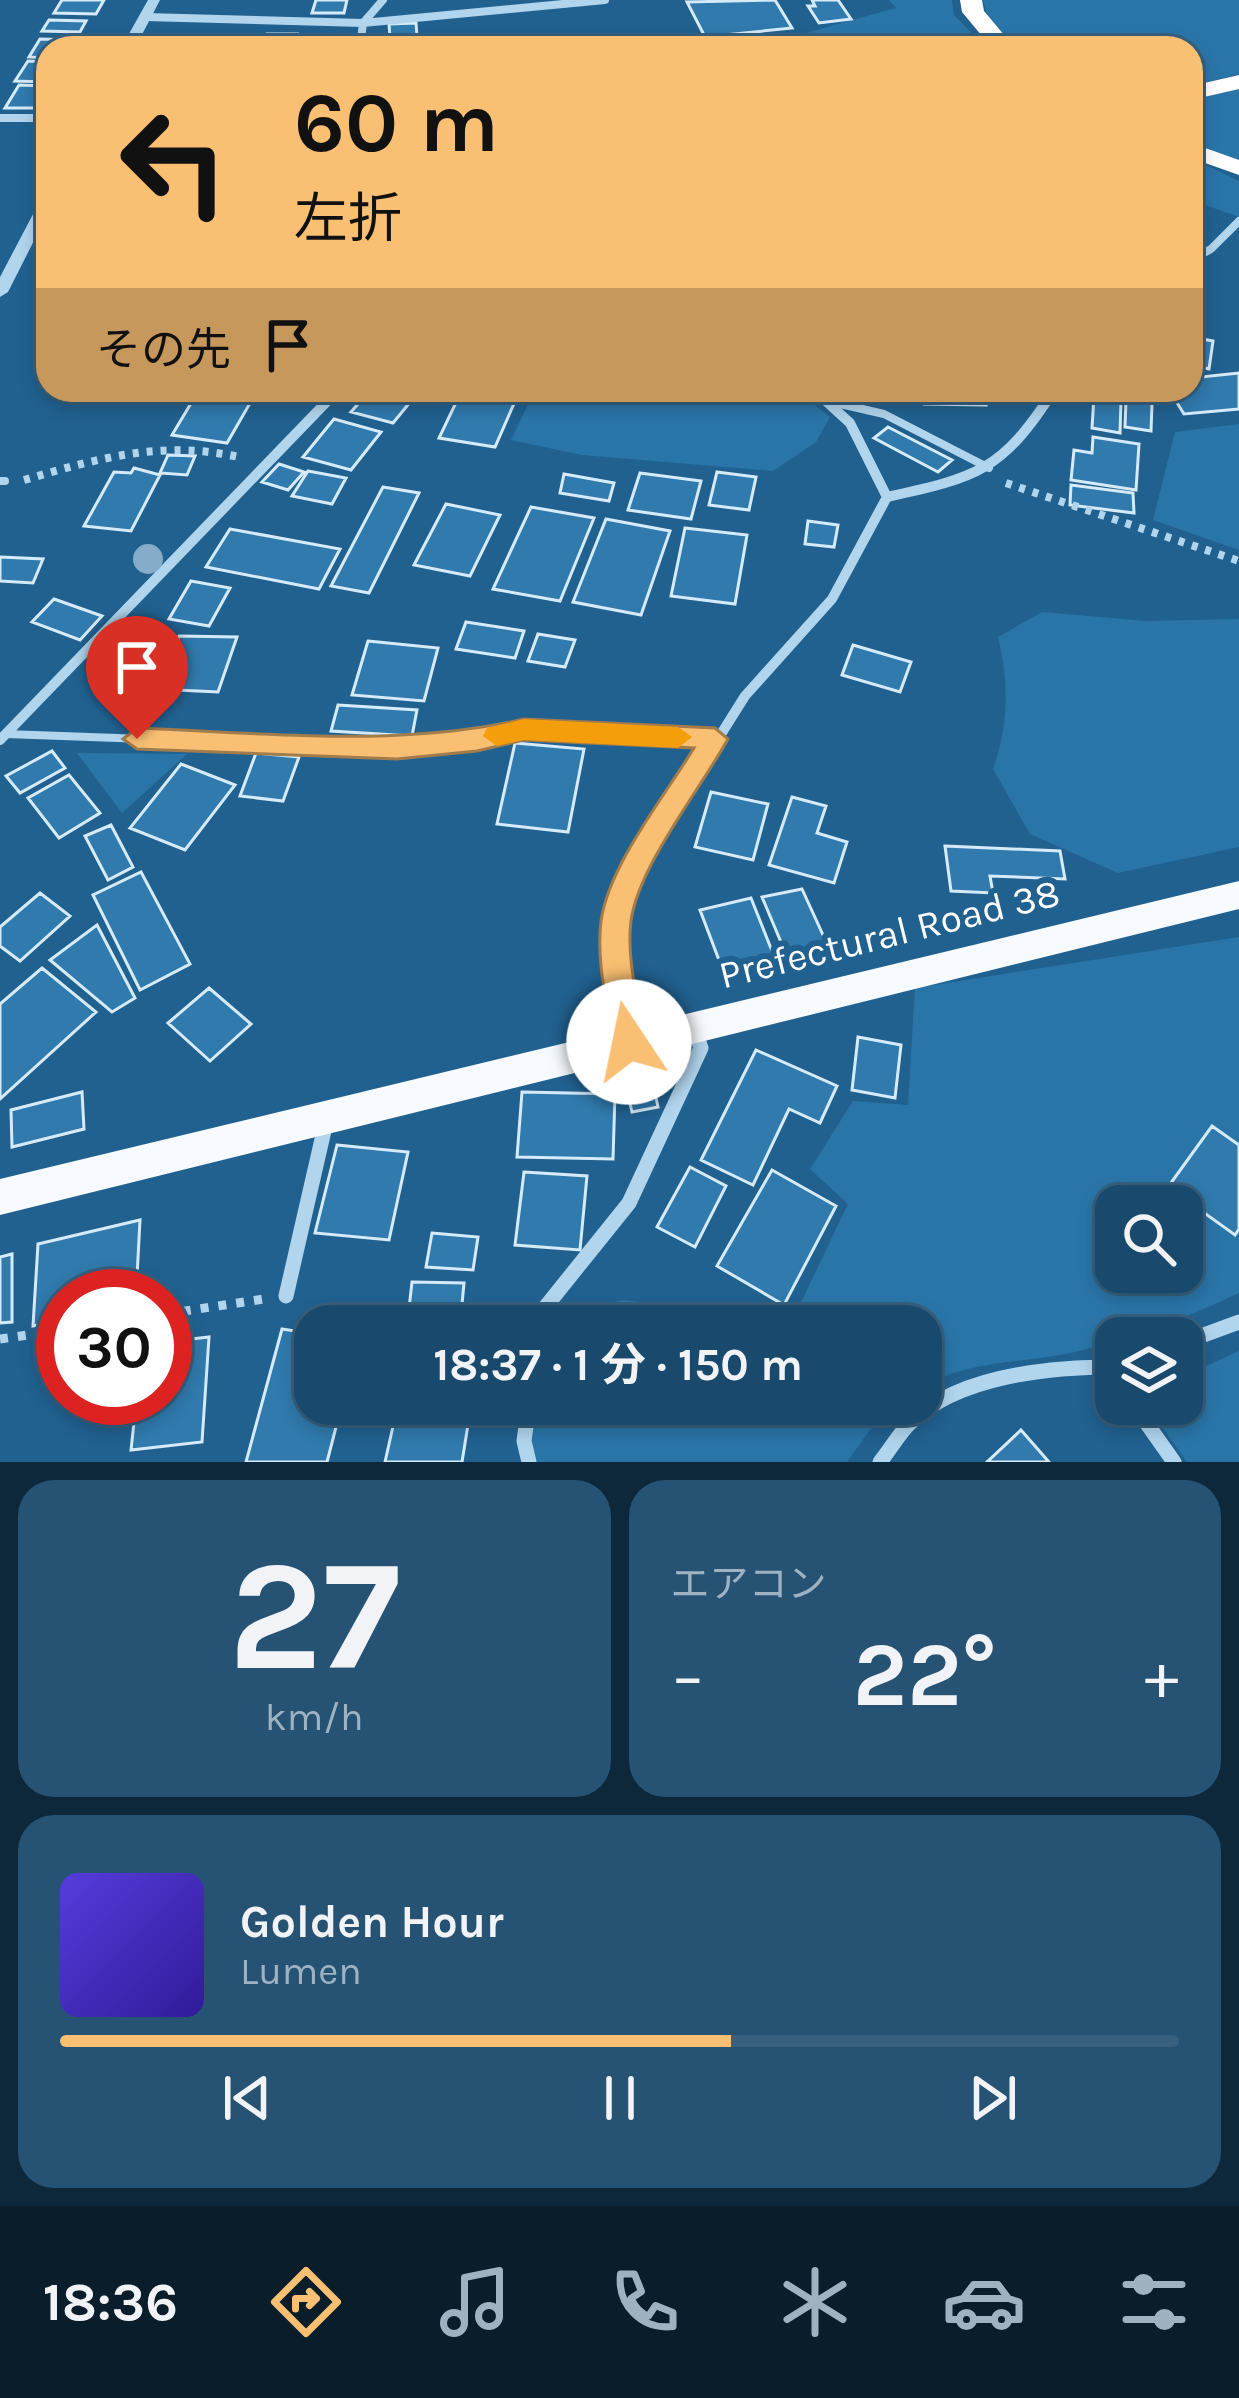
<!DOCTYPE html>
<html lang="ja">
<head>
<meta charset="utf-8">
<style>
  :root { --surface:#19496c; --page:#265374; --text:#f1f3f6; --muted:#9fb2c2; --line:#37617f; --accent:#f9bf72 }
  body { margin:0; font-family:Karla,"Noto Sans JP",sans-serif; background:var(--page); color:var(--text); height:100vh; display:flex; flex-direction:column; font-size:45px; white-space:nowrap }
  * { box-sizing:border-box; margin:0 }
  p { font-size:39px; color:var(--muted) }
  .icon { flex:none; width:66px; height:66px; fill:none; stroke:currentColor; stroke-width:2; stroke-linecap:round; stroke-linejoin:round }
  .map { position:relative; height:1462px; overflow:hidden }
  .side { display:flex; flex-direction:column; gap:18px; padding:18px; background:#0e283b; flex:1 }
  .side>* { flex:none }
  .guide { position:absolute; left:36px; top:36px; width:1167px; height:366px; border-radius:36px; box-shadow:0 6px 18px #0003,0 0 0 3px var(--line); background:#f9bf72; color:#111; overflow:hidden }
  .buttons { position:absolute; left:1095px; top:1185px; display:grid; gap:24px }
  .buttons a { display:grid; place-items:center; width:108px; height:108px; border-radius:24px; background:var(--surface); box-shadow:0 6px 18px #0003,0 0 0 3px var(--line); font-size:60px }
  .speed { position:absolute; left:36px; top:1269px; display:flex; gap:24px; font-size:60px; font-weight:700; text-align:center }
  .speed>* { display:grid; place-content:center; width:156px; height:156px; border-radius:50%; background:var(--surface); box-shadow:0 6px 18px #0003,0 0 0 3px var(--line); line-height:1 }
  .speed .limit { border:18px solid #d22; background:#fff; color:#111 }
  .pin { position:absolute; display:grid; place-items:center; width:102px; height:102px; color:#fff; margin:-123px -51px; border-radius:50% 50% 50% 0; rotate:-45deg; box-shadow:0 0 12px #0007 }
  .pin .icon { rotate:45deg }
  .me { position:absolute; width:132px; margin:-66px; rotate:349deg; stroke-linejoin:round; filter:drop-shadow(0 0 9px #0008) }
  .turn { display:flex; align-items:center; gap:42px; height:252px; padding:0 60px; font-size:54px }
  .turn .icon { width:156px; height:156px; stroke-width:2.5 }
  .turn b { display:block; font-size:84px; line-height:102px }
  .then { display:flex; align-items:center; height:114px; padding:0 60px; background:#0003; gap:24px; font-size:45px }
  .big { font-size:90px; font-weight:700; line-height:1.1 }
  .side .widget { flex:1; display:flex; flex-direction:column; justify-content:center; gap:18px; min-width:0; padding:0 42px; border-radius:36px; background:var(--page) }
  .side .dial { align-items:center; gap:0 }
  .dial b { font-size:156px; line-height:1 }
  .song { display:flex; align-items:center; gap:36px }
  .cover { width:144px; height:144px; border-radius:18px; background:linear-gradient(135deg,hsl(250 70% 55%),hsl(250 70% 35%)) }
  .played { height:12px; border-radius:6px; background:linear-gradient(90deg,var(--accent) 60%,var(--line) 60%) }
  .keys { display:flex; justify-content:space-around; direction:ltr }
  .heat { display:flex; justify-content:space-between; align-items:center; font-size:66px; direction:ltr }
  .side .tiles { flex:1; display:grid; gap:18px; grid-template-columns:1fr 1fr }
  .widget:last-child { grid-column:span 2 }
  .trip { position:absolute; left:294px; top:1305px; width:648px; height:120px; border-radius:36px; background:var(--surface); box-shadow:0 6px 18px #0003,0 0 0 3px var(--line); font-weight:700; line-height:120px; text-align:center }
  .tab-bar { display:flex; height:192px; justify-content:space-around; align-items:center; background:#0a1d2b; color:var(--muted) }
  .tab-bar .icon { width:84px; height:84px }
  .tab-bar .active { color:var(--accent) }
  .tab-bar b { font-size:54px; color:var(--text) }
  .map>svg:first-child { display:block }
  .green { fill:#2a75a8; fill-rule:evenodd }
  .building { fill:#307aad; stroke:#d6ebf9; stroke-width:3 }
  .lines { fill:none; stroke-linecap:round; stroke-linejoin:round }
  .path-far1 { stroke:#b1d5ed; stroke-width:8; stroke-dasharray:6 8; stroke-linecap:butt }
  .path { stroke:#b1d5ed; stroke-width:9; stroke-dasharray:8 10; stroke-linecap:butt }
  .service { stroke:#b1d5ed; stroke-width:8 }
  .minor-far2 { stroke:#b1d5ed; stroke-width:8 }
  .minor-far1 { stroke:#b1d5ed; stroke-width:10 }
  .minor { stroke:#b1d5ed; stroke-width:15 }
  .tertiary { fill:#b1d5ed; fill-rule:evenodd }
  .primary { fill:#f7fbff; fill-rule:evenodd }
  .motorway { fill:#fff; fill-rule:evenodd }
  .tree { fill:#85adca }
  .route { fill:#f9bf72; stroke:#a27c4a; stroke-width:3 }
  .slow { fill:#f59e0b }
  .labels { text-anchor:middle; stroke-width:12; stroke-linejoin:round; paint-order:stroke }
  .street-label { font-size:39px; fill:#fff; stroke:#216190 }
</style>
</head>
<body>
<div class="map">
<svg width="1239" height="1462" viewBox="0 0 1239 1462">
  <rect width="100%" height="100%" fill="#216190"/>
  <path class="green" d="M889 0H952L954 15 986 48H701L699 42 784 39 896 8Z
    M983 0H1239V74L1191 86V48H1020L989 21Z
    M1239 89V162L1191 145V98Z
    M1191 158 1239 181V217L1191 200Z
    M535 390H757L806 398 830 417 816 442 773 471 582 455 511 440Z
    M1239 424V550L1153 520 1175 432Z
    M1042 612 1146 621 1239 619V847L1118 873 1030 834 993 769C1009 724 1009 683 998 637Z
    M77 753 187 754 122 813Z
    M1239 937V1293C1184 1319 1131 1339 1075 1352 1022 1364 968 1359 921 1388V1326H540L541 1320 623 1300 792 1321 848 1204 810 1169 853 1101 908 1105 915 988ZM1116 1206H1182V1272H1116Z
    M1239 1351V1462H1187L1146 1404H1182V1377Z
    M529 1404H896L882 1413 847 1462H530Z"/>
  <path class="building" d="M62 0H104L96 14 54 13Z
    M316 0H347L344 13H312Z
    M775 0 792 28 705 37 687 2Z
    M812 0H838L851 19 819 23 808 6H815Z
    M49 20 86 21 80 32 42 31Z
    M416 23 417 36 390 38 389 24Z
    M267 34H297L292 48H262Z
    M209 35H258L252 48H203Z
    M311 36 344 37 340 48H306Z
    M40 39 76 40 71 48H48V58L29 57Z
    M28 61 48 62V82L15 81Z
    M19 85 48 86V101H40L36 108H5Z
    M1191 337 1213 341 1209 369 1191 365Z
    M1239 373V409L1184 414 1169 390H1191V378Z
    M199 390 253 398 227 443 172 435Z
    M370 390H420L393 423 351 412Z
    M921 390H983L986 405 924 404Z
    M461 392 516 399 495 447 439 438Z
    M1094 396 1121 400 1120 433 1092 428Z
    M1126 400 1152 404 1151 431 1125 427Z
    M334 419 381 432 351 470 303 457Z
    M888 427 952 460 938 472 874 438Z
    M1093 437 1139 444 1136 490 1071 480 1074 450 1092 453Z
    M168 455 195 456 187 475 160 473Z
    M279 464 304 472 288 490 262 482Z
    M134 468 160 475 131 531 84 526 114 472 131 473Z
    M308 471 346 478 332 504 292 496Z
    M717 472 756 477 749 510 709 505Z
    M640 473 701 481 691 519 628 510Z
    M564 474 614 483 609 501 560 493Z
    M1071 485 1133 493 1134 513 1070 505Z
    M383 487 419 493 369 593 331 586Z
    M446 504 500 515 470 576 414 565Z
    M531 507 594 518 560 601 493 589Z
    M606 519 670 531 641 615 573 602Z
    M808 521 838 525 834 547 805 544Z
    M685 528 747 535 735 604 671 596Z
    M230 529 340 549 319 589 206 567Z
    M0 557 43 559 33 583 0 581Z
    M191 581 230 588 209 626 169 619Z
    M54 599 102 616 80 640 32 622Z
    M466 622 524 631 515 658 456 649Z
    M538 634 575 640 565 667 528 661Z
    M179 636 237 637 218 692 157 689Z
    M368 641 438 648 424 701 352 695Z
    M853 645 911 662 900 692 842 675Z
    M338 705 417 710 412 736 331 731Z
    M515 743 584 749 568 832 497 824Z
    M52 751 65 768 20 793 6 776Z
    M256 753 299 757 283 801 240 796Z
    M181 764 235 785 185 850 130 828Z
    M69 775 100 813 59 838 28 798Z
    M711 792 768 804 753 860 695 847Z
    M792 797 826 806 817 833 847 842 834 883 769 865Z
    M111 825 133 867 108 880 85 836Z
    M945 846 1060 851 1065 879 990 876 993 893 951 891Z
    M141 872 190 964 140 990 93 895Z
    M802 889 828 946 786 954 762 897Z
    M40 893 70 916 20 961 0 946V927Z
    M751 898 774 956 722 968 700 910Z
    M97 925 135 998 112 1012 50 960Z
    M42 968 96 1012 0 1099V1004Z
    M209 988 251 1024 210 1061 168 1023Z
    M858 1037 901 1045 895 1098 852 1090Z
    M756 1050 837 1086 820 1123 789 1109 753 1185 701 1160Z
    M651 1074 658 1107 632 1112 624 1078Z
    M82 1092 84 1129 12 1147 11 1110Z
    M522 1092 615 1094 613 1159 517 1157Z
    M1212 1126 1239 1145V1229L1235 1235 1168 1187Z
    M337 1145 408 1152 389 1240 315 1233Z
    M690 1167 726 1186 695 1247 657 1227Z
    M772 1170 836 1206 784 1305 717 1266Z
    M524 1172 587 1176 580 1250 515 1245Z
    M140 1220 136 1296H63V1321L33 1326 38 1244Z
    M432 1233 478 1237 473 1270 426 1267Z
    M12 1254V1322L0 1323V1257Z
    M412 1282 464 1283 460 1326H407Z
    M282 1329 315 1334V1404H342L327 1462H246Z
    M209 1337 202 1442 131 1450 135 1413 84 1418 87 1398H165V1342Z
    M398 1404 471 1406 462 1462H385Z
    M1021 1430 1049 1462H987Z"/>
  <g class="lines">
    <path class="path-far1" d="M24 480C100 458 164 439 243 458
      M1006 483 1239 561"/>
    <path class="path" d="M165 1314 264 1299
      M0 1339 63 1330"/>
    <path class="service" d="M836 403 884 414 989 468
      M0 481H5
      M6 734 397 748 524 730 715 739"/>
    <path class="minor-far2" d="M145 17 363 23 605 0
      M360 48 363 23 383 0
      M1191 260 1211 249 1239 221"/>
    <path class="minor-far1" d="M887 497C978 477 1002 471 1054 390
      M0 740 338 390
      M660 831 745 696 832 599 887 497 850 423 814 390"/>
    <path class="minor" d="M629 1041C618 995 605 929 626 884 635 864 650 846 662 828
      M286 1296 326 1122
      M537 1326 539 1315 629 1203 701 1048 694 1028
      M1182 1343 1239 1322
      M529 1404 524 1441 529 1462
      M1133 1404 1174 1462
      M880 1462C890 1450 898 1435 909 1424 957 1375 1052 1367 1116 1367"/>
    <path class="tertiary" d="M148 0H160L135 48H121Z
      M0 114H48V122H0Z
      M48 195V213L8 292 0 297V277L41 199Z"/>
    <path class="primary" d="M1239 881V909L0 1215V1179Z"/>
    <path class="motorway" d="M960 0H982L984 11 1015 48H992L962 12Z
      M1239 75V89L1191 100V86Z
      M1191 143 1239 160V175L1191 158Z"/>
  </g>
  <circle class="tree" cx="148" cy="559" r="15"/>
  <path class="route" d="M524 719 715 728 728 739C701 788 638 867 631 921 626 960 639 1003 645 1042L641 1052 629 1056 618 1052 613 1042C607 1003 596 960 601 921 609 865 664 797 694 748L524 740 477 751 397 759 137 749 123 739 137 728C266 733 397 748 524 719Z"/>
  <path class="slow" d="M524 719 678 727 692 737 678 748 524 740 497 746 483 736 487 728Z"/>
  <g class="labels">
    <g class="street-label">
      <text transform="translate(889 933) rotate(-14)" y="14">Prefectural Road 38</text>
    </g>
  </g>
</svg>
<div class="buttons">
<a><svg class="icon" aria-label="search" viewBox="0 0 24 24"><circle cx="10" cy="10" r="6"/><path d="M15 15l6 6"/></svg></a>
<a><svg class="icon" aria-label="layers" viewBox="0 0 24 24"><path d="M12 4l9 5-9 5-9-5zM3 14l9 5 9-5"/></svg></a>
</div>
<div class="speed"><div class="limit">30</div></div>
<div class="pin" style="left:137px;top:739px;background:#d93025"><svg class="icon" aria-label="arrive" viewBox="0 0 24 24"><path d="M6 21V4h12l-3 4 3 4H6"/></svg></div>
<svg class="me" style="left:629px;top:1042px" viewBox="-20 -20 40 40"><circle r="19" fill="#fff"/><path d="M0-13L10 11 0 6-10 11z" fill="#f9bf72"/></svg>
<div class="trip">18:37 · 1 分 · 150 m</div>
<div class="guide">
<div class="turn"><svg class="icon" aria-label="left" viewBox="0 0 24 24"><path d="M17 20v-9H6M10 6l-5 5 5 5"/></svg><div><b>60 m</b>左折</div></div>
<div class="then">その先<svg class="icon" aria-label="arrive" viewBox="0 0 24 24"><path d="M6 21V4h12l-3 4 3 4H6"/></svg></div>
</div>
</div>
<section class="side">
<div class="tiles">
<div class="widget dial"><b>27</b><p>km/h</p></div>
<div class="widget"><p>エアコン</p>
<div class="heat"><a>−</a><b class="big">22°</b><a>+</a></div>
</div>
<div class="widget">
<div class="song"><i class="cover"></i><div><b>Golden Hour</b><p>Lumen</p></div></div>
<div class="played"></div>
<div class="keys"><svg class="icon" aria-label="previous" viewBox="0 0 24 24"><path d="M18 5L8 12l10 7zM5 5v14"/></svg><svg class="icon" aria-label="pause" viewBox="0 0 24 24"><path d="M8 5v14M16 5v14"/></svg><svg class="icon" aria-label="next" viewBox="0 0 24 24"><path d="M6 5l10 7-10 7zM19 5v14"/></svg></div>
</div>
</div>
</section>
<nav class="tab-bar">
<b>18:36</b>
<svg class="icon active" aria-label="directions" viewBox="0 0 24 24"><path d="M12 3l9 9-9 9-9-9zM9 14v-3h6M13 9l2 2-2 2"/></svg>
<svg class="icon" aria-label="music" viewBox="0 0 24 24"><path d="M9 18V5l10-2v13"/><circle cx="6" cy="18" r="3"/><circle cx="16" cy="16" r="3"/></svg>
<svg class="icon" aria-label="phone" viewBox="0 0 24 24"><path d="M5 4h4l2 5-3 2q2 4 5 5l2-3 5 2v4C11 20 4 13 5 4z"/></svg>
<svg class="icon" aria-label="climate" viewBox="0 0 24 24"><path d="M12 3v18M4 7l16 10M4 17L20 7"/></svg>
<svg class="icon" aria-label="car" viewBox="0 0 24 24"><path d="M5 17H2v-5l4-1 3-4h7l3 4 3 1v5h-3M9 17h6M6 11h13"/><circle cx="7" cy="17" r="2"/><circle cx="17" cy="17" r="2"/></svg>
<svg class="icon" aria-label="filters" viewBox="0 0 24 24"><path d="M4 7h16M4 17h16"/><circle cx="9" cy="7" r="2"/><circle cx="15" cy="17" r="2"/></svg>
</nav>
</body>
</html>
